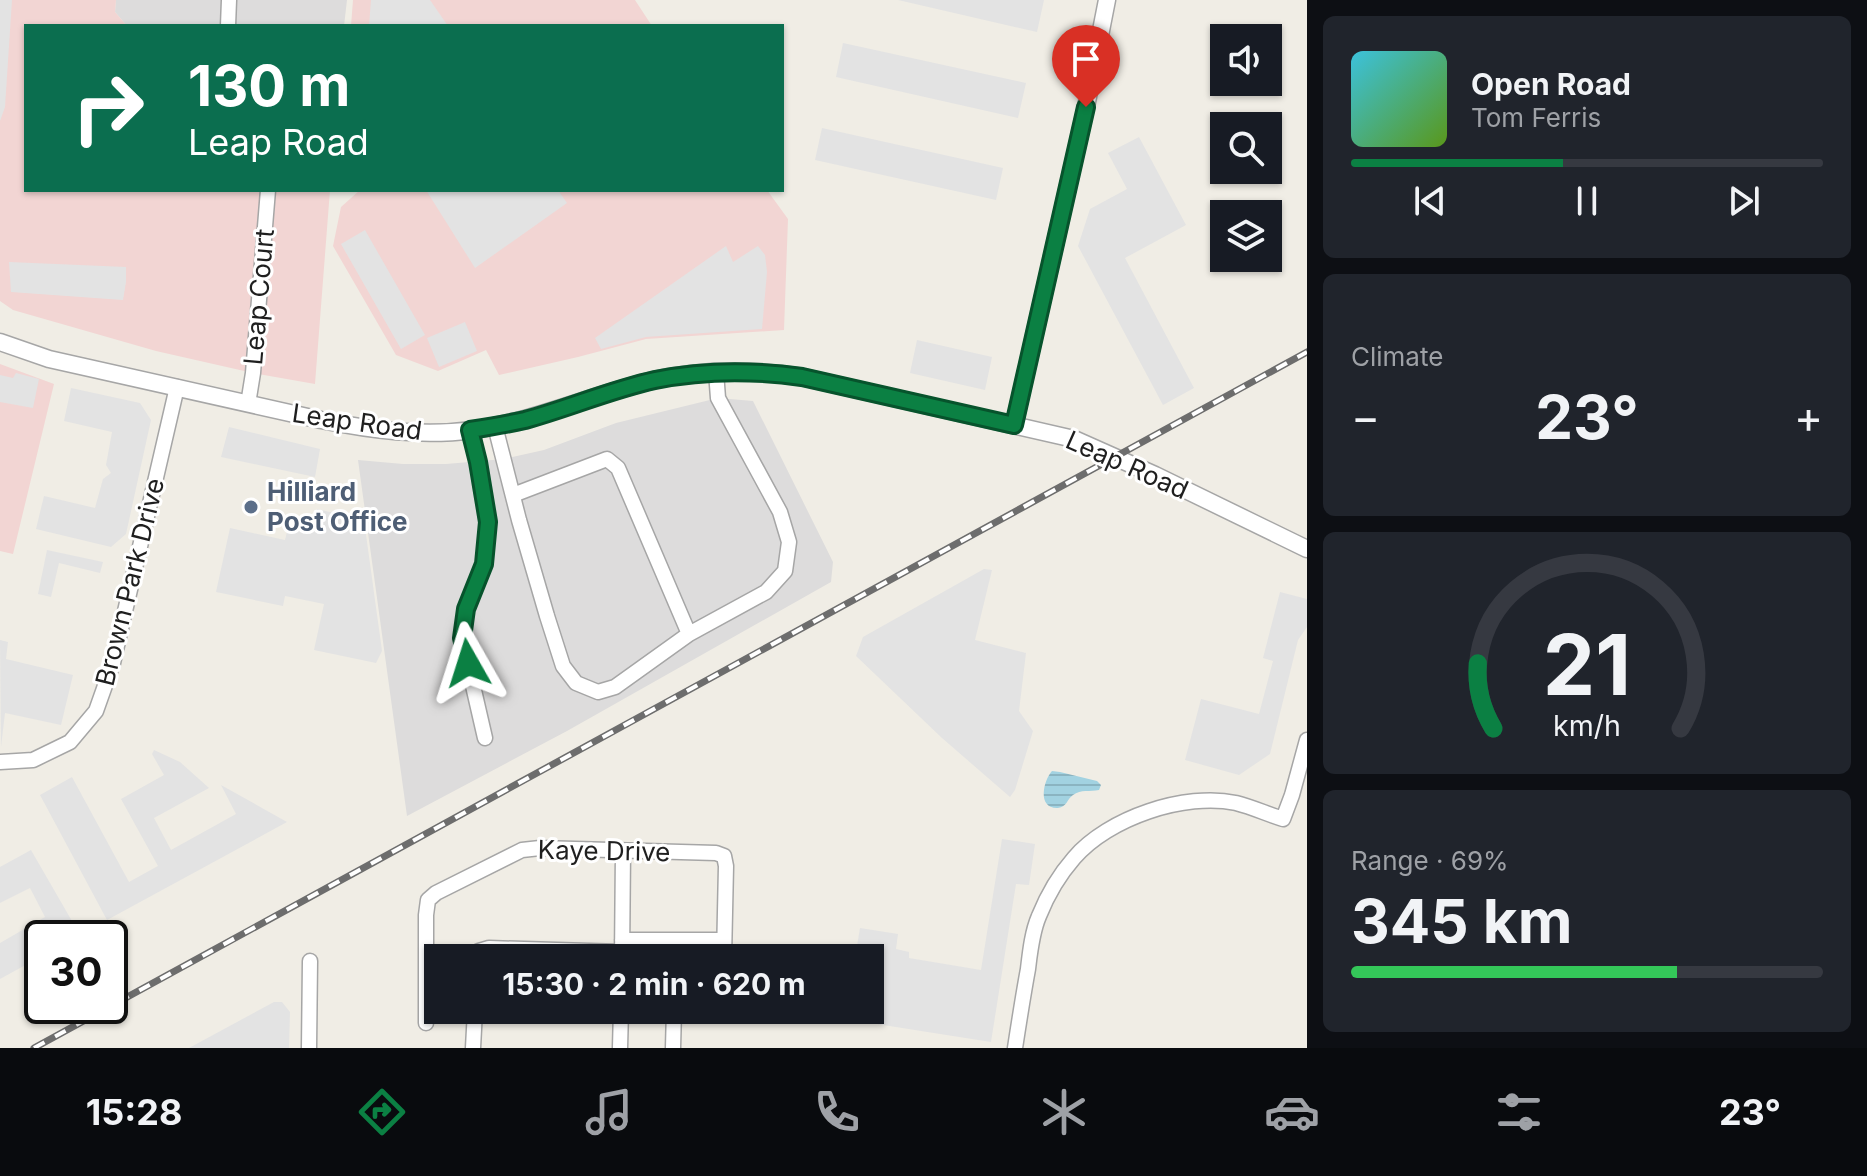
<!DOCTYPE html>
<html lang="en">
<head>
<meta charset="utf-8">
<style>
  :root { --surface:#171b24; --page:#20242c; --text:#f1f3f6; --muted:#9ea1a6; --line:#363941; --accent:#0b8043 }
  body { margin:0; font-family:Inter,sans-serif; background:var(--page); color:var(--text); height:100vh; display:flex; flex-direction:column; font-size:30px; white-space:nowrap }
  * { box-sizing:border-box; margin:0 }
  p { font-size:26px; color:var(--muted) }
  .icon { flex:none; width:44px; height:44px; fill:none; stroke:currentColor; stroke-width:2; stroke-linecap:round; stroke-linejoin:round }
  .map { position:relative; flex:1; overflow:hidden }
  .details { display:flex; flex-direction:column; gap:16px; padding:16px; background:#0d0f14; width:560px }
  .details>* { flex:none }
  .banner { position:absolute; left:24px; top:24px; width:760px; height:168px; border-radius:0px; box-shadow:0 2px 6px #0004; background:#0b6e4f; color:#fff; overflow:hidden }
  .buttons { position:absolute; left:1210px; top:24px; display:grid; gap:16px }
  .buttons a { display:grid; place-items:center; width:72px; height:72px; border-radius:0px; background:var(--surface); box-shadow:0 2px 6px #0004; font-size:40px }
  .speed { position:absolute; left:24px; top:920px; display:flex; gap:16px; font-size:40px; font-weight:700; text-align:center }
  .speed>* { display:grid; place-content:center; width:104px; height:104px; border-radius:50%; background:var(--surface); box-shadow:0 2px 6px #0004; line-height:1 }
  .speed .limit { border:4px solid #111; border-radius:12px; background:#fff; color:#111 }
  .pin { position:absolute; display:grid; place-items:center; width:68px; height:68px; color:#fff; margin:-82px -34px; border-radius:50% 50% 50% 0; rotate:-45deg; box-shadow:0 0 8px #0007 }
  .pin .icon { rotate:45deg }
  .me { position:absolute; width:88px; margin:-44px; rotate:354deg; stroke-linejoin:round; filter:drop-shadow(0 0 6px #0008) }
  .turn { display:flex; align-items:center; gap:28px; height:168px; padding:0 32px; font-size:36px }
  .turn .icon { width:104px; height:104px; stroke-width:2.5 }
  .turn b { display:block; font-size:56px; line-height:68px }
  .big { font-size:60px; font-weight:700; line-height:1.1 }
  .details .widget { flex:1; display:flex; flex-direction:column; justify-content:center; gap:12px; min-width:0; padding:0 28px; border-radius:12px; background:var(--page) }
  .details .dial { align-items:center; gap:0 }
  .dial svg { height:208px; overflow:visible; fill:none; stroke:var(--line); stroke-width:7; stroke-linecap:round; text-anchor:middle }
  .dial text { fill:var(--text); stroke:none }
  .song { display:flex; align-items:center; gap:24px }
  .cover { width:96px; height:96px; border-radius:12px; background:linear-gradient(135deg,hsl(190 70% 55%),hsl(90 70% 35%)) }
  .played { height:8px; border-radius:4px; background:linear-gradient(90deg,var(--accent) 45%,var(--line) 45%) }
  .keys { display:flex; justify-content:space-around; direction:ltr }
  .heat { display:flex; justify-content:space-between; align-items:center; font-size:44px; direction:ltr }
  .charge { height:12px; border-radius:6px; background:linear-gradient(90deg,#34c759 69%,var(--line) 0) }
  .trip { position:absolute; left:424px; top:944px; width:460px; height:80px; border-radius:0px; background:var(--surface); box-shadow:0 2px 6px #0004; font-weight:700; line-height:80px; text-align:center }
  .menu { display:flex; height:128px; justify-content:space-around; align-items:center; background:#090b0e; color:var(--muted) }
  .menu .icon { width:56px; height:56px }
  .menu .selected { color:var(--accent) }
  .menu b { font-size:36px; color:var(--text) }
  main { display:flex; flex:1; min-height:0 }
  .map>svg:first-child { display:block }
  .residential { fill:#dddcdc }
  .commercial { fill:#f2d5d3 }
  .parking { fill:#e3e3e3 }
  .water { fill:url(#water-rules) }
  .lines { fill:none; stroke-linecap:round; stroke-linejoin:round }
  .minor-casing { stroke:#a6a6a6; stroke-width:17 }
  .tertiary-casing { stroke:#a6a6a6; stroke-width:19 }
  .minor { stroke:#fff; stroke-width:14 }
  .tertiary { stroke:#fff; stroke-width:16 }
  .rail-casing { stroke:#6d6d6d; stroke-width:7 }
  .rail { stroke:#fff; stroke-width:4; stroke-dasharray:12; stroke-linecap:butt }
  .route-casing { stroke:#07532c; stroke-width:20 }
  .route { stroke:#0b8043; stroke-width:14 }
  .service-dot { fill:#5c6f8a; stroke:#fff; stroke-width:3 }
  .labels { text-anchor:middle; stroke-width:6; stroke-linejoin:round; paint-order:stroke }
  .street-label { font-size:26px; fill:#1f1f1f; stroke:#fff }
  .service-label { font-size:26px; font-weight:bold; fill:#4e5e75; stroke:#fff; text-anchor:start }
</style>
</head>
<body>
<main>
<div class="map">
<svg width="1307" height="1048" viewBox="0 0 1307 1048">
  <defs>
    <pattern id="water-rules" width="6" height="5" patternUnits="userSpaceOnUse" patternTransform="scale(2)"><rect width="6" height="5" fill="#a2d2e1"/><path d="M0 2.5h6" fill="none" stroke="#8bb4c1"/></pattern>
  </defs>
  <rect width="100%" height="100%" fill="#f0ede5"/>
  <path class="residential" d="M116 0H347L344 26H127L115 12Z
    M718 398 753 401 833 562 831 582 567 731 407 816 358 460 403 464H446L504 459 544 450 616 423Z"/>
  <path class="commercial" d="M0 0H116L115 12 127 26H26V190H330L315 384 253 373 156 351 13 310 0 301Z
    M353 0H635L652 26H351Z
    M360 190H767L788 219 784 330 646 339 578 357 499 375 486 350 438 371 396 355 333 246 341 207Z
    M0 364 54 384 13 554 0 551Z"/>
  <path class="parking" d="M0 0H12L5 107 0 121Z
    M371 0H430L448 26H369Z
    M898 0H1044L1037 32Z
    M843 43 1026 83 1018 118 836 77Z
    M822 128 1003 168 996 200 815 160Z
    M1139 137 1186 225 1125 258 1194 388 1163 405 1078 246 1090 209 1127 189 1108 153Z
    M426 190H558L567 203 475 268Z
    M365 230 425 335 401 349 341 244Z
    M726 246 733 262 758 246 765 255 767 272 762 329 646 337 601 349 595 338Z
    M9 262 126 267V282L123 300 11 292Z
    M465 322 477 351 439 367 427 338Z
    M917 340 992 357 985 390 910 373Z
    M16 373 39 379 33 408 0 402V375L13 378Z
    M71 388 140 403 151 420 126 534 111 547 36 529 44 496 95 508 103 479 111 473 106 465 112 432 64 421Z
    M229 427 320 449 315 477 221 457Z
    M317 509 364 520 382 651 376 663 314 650 324 604 285 596 283 606 216 592 230 528 285 540 288 528 312 532Z
    M47 550 103 562 100 573 59 563 51 597 38 594Z
    M984 569 992 570 975 640 1026 653 1019 711 1033 731 1015 790 1010 797 942 738 856 656 863 637Z
    M1280 592 1307 599V627L1298 640 1270 754 1239 775 1185 760 1201 699 1259 714 1273 661 1263 658Z
    M0 640 8 642 6 659 73 675 61 725 5 713 1 747Z
    M154 750 180 762 209 788 154 818 171 850 236 814 221 785 287 822 107 920 40 795 72 777 129 882 158 866 121 799 164 775 152 754Z
    M1002 839 1035 844 1029 885 1016 884 991 1042 845 1019 847 1010H870V958H855L860 928 898 934 896 949 909 952V958L981 970Z
    M31 850 80 935 75 938H42V956L0 979V943L45 917 30 888 0 903V867Z
    M274 1002H282L290 1012 289 1048H189Z"/>
  <path class="water" d="M1052 771 1060 772 1097 781 1101 785 1099 790C1090 792 1081 789 1073 795 1067 799 1067 807 1058 808 1037 809 1043 781 1052 771Z"/>
  <g class="lines">
    <defs>
      <path id="minor" d="M228 26 229 0
        M248 404 253 373 268 190
        M495 426 519 520 547 616 563 666 576 683 598 692 615 687 689 634 766 592 785 571 789 542 780 512 718 398 716 372
        M470 430 478 462 488 522 484 564 466 609 462 638 485 738
        M513 495 607 459 618 468 689 634
        M0 762 33 760 70 742 96 711 113 663 177 387
        M622 940H724
        M478 958 479 951 489 948 622 952
        M622 958 623 851
        M426 1023V915L428 900 436 893 522 850 540 848 716 853 724 856 726 866 724 958
        M309 1048 310 961
        M473 1048 475 1010
        M620 1048 621 1010
        M673 1048 674 1010
        M1015 1048C1019 1022 1023 996 1028 969 1030 952 1032 932 1039 916 1047 896 1060 874 1074 858 1108 818 1185 792 1236 803 1252 807 1267 814 1283 819L1292 795 1307 740"/>
      <path id="tertiary" d="M0 342 49 359 321 420C371 430 422 437 473 430 534 421 590 396 650 381 700 369 751 369 802 377L1074 439 1155 475 1307 549
        M1014 425 1086 107 1107 0"/>
    </defs>
    <use href="#minor" class="minor-casing"/>
    <use href="#tertiary" class="tertiary-casing"/>
    <use href="#minor" class="minor"/>
    <use href="#tertiary" class="tertiary"/>
    <defs>
      <path id="rail" d="M34 1048 1307 352"/>
    </defs>
    <use href="#rail" class="rail-casing"/>
    <use href="#rail" class="rail"/>
  </g>
  <g class="lines">
    <defs>
      <path id="route" d="M468 663 462 638 466 609 484 564 488 522 478 462 470 430C489 427 507 424 525 420 569 408 610 390 655 380 704 370 752 370 802 377L1014 425 1086 107"/>
    </defs>
    <use href="#route" class="route-casing"/>
    <use href="#route" class="route"/>
  </g>
  <circle class="service-dot" cx="251" cy="507" r="8"/>
  <g class="labels">
    <g class="street-label">
      <text transform="translate(259 297) rotate(-85)" y="9">Leap Court</text>
      <text transform="translate(357 422) rotate(8)" y="9">Leap Road</text>
      <text transform="translate(1127 465) rotate(24)" y="9">Leap Road</text>
      <text transform="translate(130 582) rotate(-76)" y="9">Brown Park Drive</text>
      <text transform="translate(604 851) rotate(1)" y="9">Kaye Drive</text>
    </g>
    <g class="service-label">
      <text x="267" y="501">Hilliard<tspan x="267" dy="30">Post Office</tspan></text>
    </g>
  </g>
</svg>
<div class="buttons">
<a><svg class="icon" aria-label="sound" viewBox="0 0 24 24"><path d="M4 9h4l5-4v14l-5-4H4zM17 9q2 3 0 6"/></svg></a>
<a><svg class="icon" aria-label="search" viewBox="0 0 24 24"><circle cx="10" cy="10" r="6"/><path d="M15 15l6 6"/></svg></a>
<a><svg class="icon" aria-label="layers" viewBox="0 0 24 24"><path d="M12 4l9 5-9 5-9-5zM3 14l9 5 9-5"/></svg></a>
</div>
<div class="speed"><div class="limit">30</div></div>
<div class="pin" style="left:1086px;top:107px;background:#d93025"><svg class="icon" aria-label="arrive" viewBox="0 0 24 24"><path d="M6 21V4h12l-3 4 3 4H6"/></svg></div>
<svg class="me" style="left:468px;top:663px" viewBox="-20 -20 40 40"><path d="M0-17L14 15 0 8-14 15z" fill="#0b8043" stroke="#fff" stroke-width="4"/></svg>
<div class="trip">15:30 · 2 min · 620 m</div>
<div class="banner">
<div class="turn"><svg class="icon" aria-label="right" viewBox="0 0 24 24"><path d="M7 20v-9h11M14 6l5 5-5 5"/></svg><div><b>130 m</b>Leap Road</div></div>
</div>
</div>
<section class="details">
<div class="widget">
<div class="song"><i class="cover"></i><div><b>Open Road</b><p>Tom Ferris</p></div></div>
<div class="played"></div>
<div class="keys"><svg class="icon" aria-label="previous" viewBox="0 0 24 24"><path d="M18 5L8 12l10 7zM5 5v14"/></svg><svg class="icon" aria-label="pause" viewBox="0 0 24 24"><path d="M8 5v14M16 5v14"/></svg><svg class="icon" aria-label="next" viewBox="0 0 24 24"><path d="M6 5l10 7-10 7zM19 5v14"/></svg></div>
</div>
<div class="widget"><p>Climate</p>
<div class="heat"><a>−</a><b class="big">23°</b><a>+</a></div>
</div>
<div class="widget dial"><svg viewBox="0 0 100 80">
<path d="M14 69A42 42 0 1 1 86 69"/>
<path d="M14 69A42 42 0 0 1 8 44" stroke="#0b8043"/>
<text x="50" y="56" font-size="32" font-weight="700">21</text>
<text x="50" y="72" font-size="11">km/h</text>
</svg></div>
<div class="widget"><p>Range · 69%</p><b class="big">345 km</b><div class="charge"></div></div>
</section>
</main>
<nav class="menu">
<b>15:28</b>
<svg class="icon selected" aria-label="directions" viewBox="0 0 24 24"><path d="M12 3l9 9-9 9-9-9zM9 14v-3h6M13 9l2 2-2 2"/></svg>
<svg class="icon" aria-label="music" viewBox="0 0 24 24"><path d="M9 18V5l10-2v13"/><circle cx="6" cy="18" r="3"/><circle cx="16" cy="16" r="3"/></svg>
<svg class="icon" aria-label="phone" viewBox="0 0 24 24"><path d="M5 4h4l2 5-3 2q2 4 5 5l2-3 5 2v4C11 20 4 13 5 4z"/></svg>
<svg class="icon" aria-label="climate" viewBox="0 0 24 24"><path d="M12 3v18M4 7l16 10M4 17L20 7"/></svg>
<svg class="icon" aria-label="car" viewBox="0 0 24 24"><path d="M5 17H2v-5l4-1 3-4h7l3 4 3 1v5h-3M9 17h6M6 11h13"/><circle cx="7" cy="17" r="2"/><circle cx="17" cy="17" r="2"/></svg>
<svg class="icon" aria-label="filters" viewBox="0 0 24 24"><path d="M4 7h16M4 17h16"/><circle cx="9" cy="7" r="2"/><circle cx="15" cy="17" r="2"/></svg>
<b>23°</b>
</nav>
</body>
</html>
